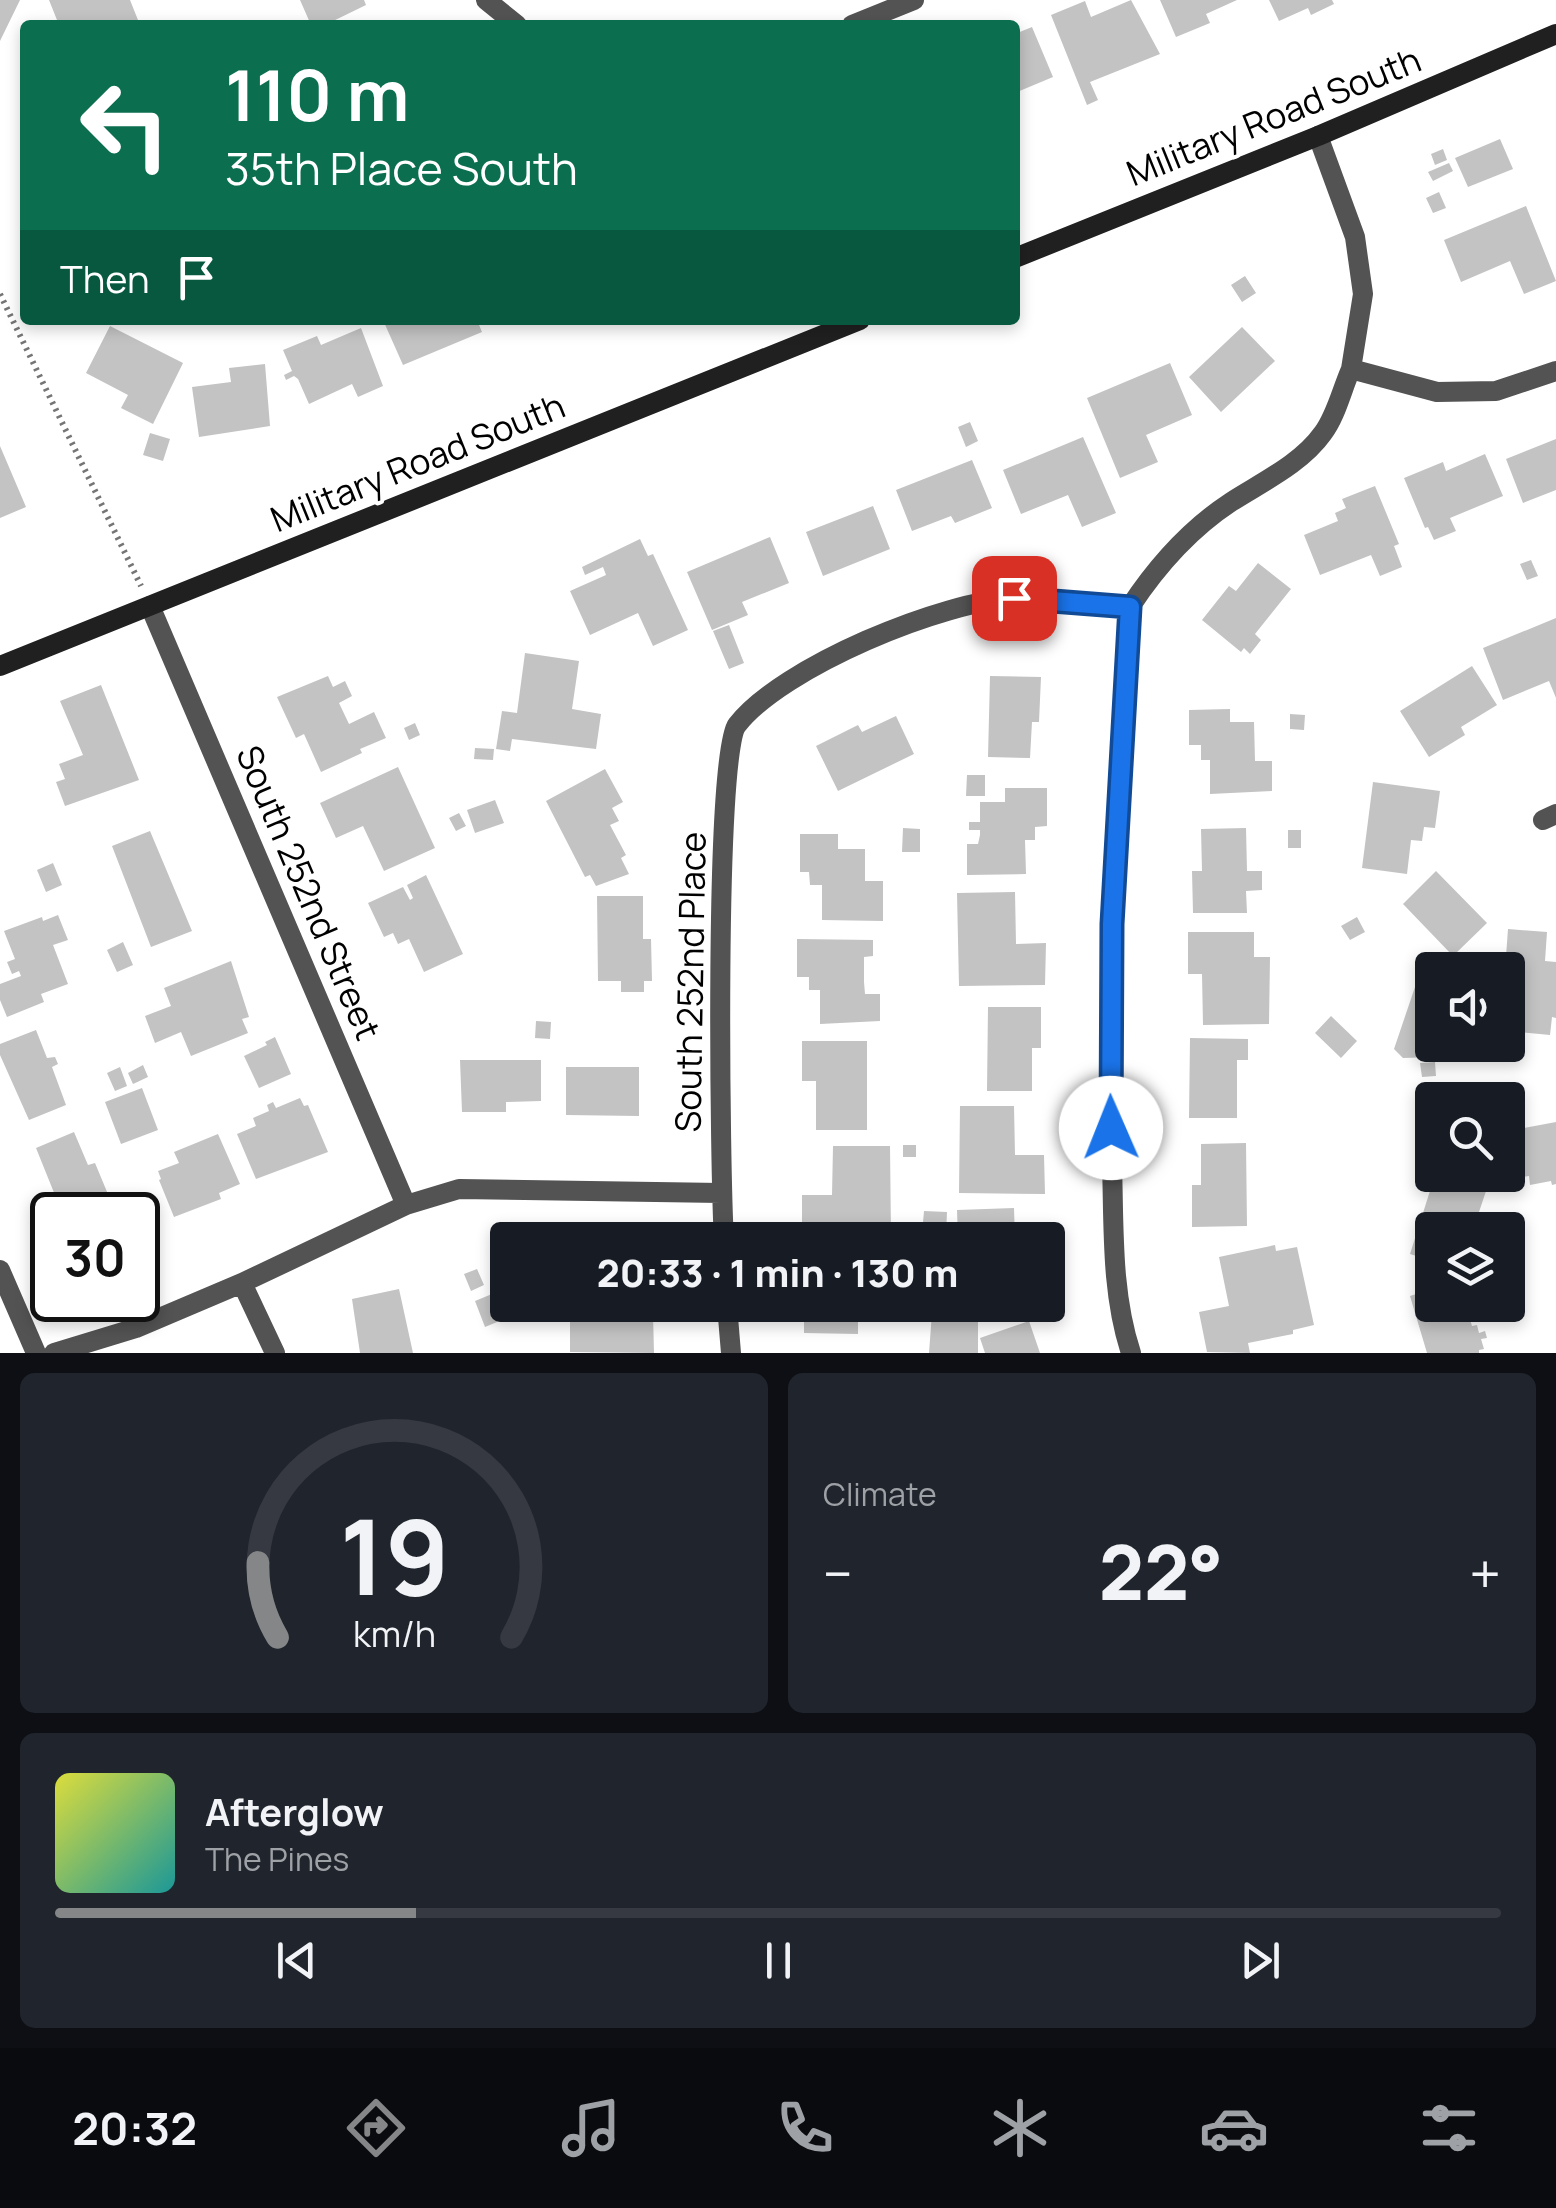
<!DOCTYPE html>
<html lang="en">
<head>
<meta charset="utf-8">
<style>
  :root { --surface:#171b24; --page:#20242c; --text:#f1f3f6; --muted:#9ea1a6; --line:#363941; --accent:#858687 }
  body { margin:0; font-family:Manrope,sans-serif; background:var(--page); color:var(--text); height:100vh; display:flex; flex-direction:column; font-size:38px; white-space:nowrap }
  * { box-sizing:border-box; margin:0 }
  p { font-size:32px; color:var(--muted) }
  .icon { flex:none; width:55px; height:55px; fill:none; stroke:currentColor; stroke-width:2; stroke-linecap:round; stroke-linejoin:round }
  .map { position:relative; height:1353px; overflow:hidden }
  .sheet { display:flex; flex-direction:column; gap:20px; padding:20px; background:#0d0f14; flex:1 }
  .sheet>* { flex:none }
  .top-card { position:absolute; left:20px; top:20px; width:1000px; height:305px; border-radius:10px; box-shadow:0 5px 15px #0003; background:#0b6e4f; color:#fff; overflow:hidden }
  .tools { position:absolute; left:1415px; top:952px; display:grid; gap:20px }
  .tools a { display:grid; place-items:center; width:110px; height:110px; border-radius:10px; background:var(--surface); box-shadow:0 5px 15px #0003; font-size:50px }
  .speed { position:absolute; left:30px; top:1192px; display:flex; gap:20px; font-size:50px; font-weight:700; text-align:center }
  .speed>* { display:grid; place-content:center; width:130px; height:130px; border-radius:50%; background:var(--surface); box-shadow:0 5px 15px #0003; line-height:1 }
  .speed .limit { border:5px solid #111; border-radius:15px; background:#fff; color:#111 }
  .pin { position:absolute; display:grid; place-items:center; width:85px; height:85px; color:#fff; margin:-42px; border-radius:20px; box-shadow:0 5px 15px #0006 }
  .me { position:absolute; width:110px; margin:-55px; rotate:359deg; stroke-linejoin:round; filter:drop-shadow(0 0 8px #0008) }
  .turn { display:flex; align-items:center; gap:35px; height:210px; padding:0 40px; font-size:45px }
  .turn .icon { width:130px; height:130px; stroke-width:2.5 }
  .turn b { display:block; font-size:70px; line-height:85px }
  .then { display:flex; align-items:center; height:95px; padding:0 40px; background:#0003; gap:20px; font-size:38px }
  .big { font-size:75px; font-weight:800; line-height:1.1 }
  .sheet .widget { flex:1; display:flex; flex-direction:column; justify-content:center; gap:15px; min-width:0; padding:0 35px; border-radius:15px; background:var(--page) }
  .sheet .dial { align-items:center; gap:0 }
  .dial svg { height:260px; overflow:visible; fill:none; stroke:var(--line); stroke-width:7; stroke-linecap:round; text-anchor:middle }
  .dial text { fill:var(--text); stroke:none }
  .song { display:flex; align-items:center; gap:30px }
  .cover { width:120px; height:120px; border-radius:15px; background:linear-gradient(135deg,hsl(60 70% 55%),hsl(180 70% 35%)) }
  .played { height:10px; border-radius:5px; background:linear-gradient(90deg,var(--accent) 25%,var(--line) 25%) }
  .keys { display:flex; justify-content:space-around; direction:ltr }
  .heat { display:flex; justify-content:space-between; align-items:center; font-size:55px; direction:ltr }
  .sheet .tiles { flex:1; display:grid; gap:20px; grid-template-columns:1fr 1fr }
  .widget:last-child { grid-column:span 2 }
  .trip { position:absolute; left:490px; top:1222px; width:575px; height:100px; border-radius:10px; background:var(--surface); box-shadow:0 5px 15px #0003; font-weight:800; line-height:100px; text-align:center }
  .tabs { display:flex; height:160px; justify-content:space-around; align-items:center; background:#090b0e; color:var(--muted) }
  .tabs .icon { width:70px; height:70px }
  .tabs .active { color:var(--accent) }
  .tabs b { font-size:45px; color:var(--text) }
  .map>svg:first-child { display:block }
  .building { fill:#c3c3c3 }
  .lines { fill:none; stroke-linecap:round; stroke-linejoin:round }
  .path { stroke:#757575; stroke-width:6; stroke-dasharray:2.5 5; stroke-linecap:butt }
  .minor { stroke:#535353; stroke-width:20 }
  .secondary { stroke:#202020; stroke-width:20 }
  .route-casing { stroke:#114b97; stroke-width:25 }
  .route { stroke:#1a73e8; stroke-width:18 }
  .labels { text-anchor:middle; stroke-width:8; stroke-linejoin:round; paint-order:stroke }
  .street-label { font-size:35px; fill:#000; stroke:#fff }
</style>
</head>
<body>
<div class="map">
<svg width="1556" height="1353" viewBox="0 0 1556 1353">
  <rect width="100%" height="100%" fill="#fff"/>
  <path class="building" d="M0 0H20L0 41Z
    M49 0H130L140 25H59Z
    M300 0H364L366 5 325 25H311Z
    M1131 0 1160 54 1090 82 1098 100 1087 105 1051 15 1085 1 1091 17Z
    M1160 0H1237L1206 14 1210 23 1176 37Z
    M1269 0H1332L1334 4 1311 15 1308 8 1279 21Z
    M1032 27 1053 77 1015 93V34Z
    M1500 139 1513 169 1468 187 1455 158Z
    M1443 149 1447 160 1435 165 1431 154Z
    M1449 163 1453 171 1433 181 1428 172Z
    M1439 192 1446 208 1433 213 1426 198Z
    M1526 206 1556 281 1524 294 1510 261 1461 282 1444 240Z
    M1245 276 1256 293 1242 302 1231 285Z
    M383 320H477L482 332 403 365Z
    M110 326 183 363 153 424 121 408 128 395 86 373Z
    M1242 327 1275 361 1221 412 1189 377Z
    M361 328 383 386 358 397 352 384 309 404 298 379 294 376 286 380 284 375 292 371 283 350 317 336 321 345Z
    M1170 363 1192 415 1146 435 1158 462 1120 478 1087 398Z
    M265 364 270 426 199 437 192 387 231 382 229 368Z
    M970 422 978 441 966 447 958 427Z
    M150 433 170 439 163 461 143 455Z
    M1083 437 1116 513 1082 527 1068 495 1021 514 1003 470Z
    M1556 439V490L1523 503 1506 459Z
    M0 446 26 507 0 518Z
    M1485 454 1503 496 1450 518 1456 531 1434 540 1428 527 1425 528 1404 478 1443 462 1446 471Z
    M972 460 992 508 955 523 951 516 912 531 896 490Z
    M1375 486 1399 544 1394 546 1402 567 1380 576 1371 555 1320 575 1304 535 1338 521 1335 513 1346 508 1342 499Z
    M873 506 890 549 823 576 806 532Z
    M770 537 789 583 742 602 748 615 712 630 687 572Z
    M640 539 648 556 653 554 688 630 653 646 638 613 590 635 570 591 606 575 603 567 585 575 582 567Z
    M1531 560 1538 576 1527 580 1520 564Z
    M1258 563 1291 589 1255 634 1261 640 1250 654 1244 648 1241 652 1202 620 1229 586 1236 591Z
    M1556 618V698L1549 681 1503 700 1483 648Z
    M729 625 744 663 729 669 713 631Z
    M525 653 579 661 572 709 601 714 596 749 512 739 510 751 496 749 502 711 517 713Z
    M1472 666 1497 705 1461 727 1465 735 1429 757 1400 711Z
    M328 676 333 687 345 681 352 696 339 703 349 724 374 712 386 738 360 749 362 753 321 772 304 734 296 738 277 697Z
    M990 676 1041 677 1039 722H1032L1030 758 988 757Z
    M101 685 139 780 65 806 56 782 65 779 59 764 83 755 60 701Z
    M1230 709V722H1254L1255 761H1272V791L1210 794V760H1201V745H1189V710Z
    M1290 714 1305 715 1304 730 1290 729Z
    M896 716 914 754 838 791 816 746 858 725 862 732Z
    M415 723 420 735 409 740 404 728Z
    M475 748 494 749 493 760 474 759Z
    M398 767 435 848 384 871 363 826 336 838 320 803Z
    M605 769 623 802 612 808 619 821 610 825 626 855 621 858 629 874 596 886 590 875 585 877 546 801Z
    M967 775H985V796H966Z
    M1373 782 1440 791 1435 828 1424 827 1422 841 1411 840 1407 874 1362 868Z
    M1005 788H1047V826L1035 827V840H1025L1026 874 967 875V844H978L980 835V830H969V822H980V802H1005Z
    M495 800 504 823 475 833 467 810Z
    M459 813 466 826 456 831 449 818Z
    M903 828 920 829V852H902Z
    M1246 828 1247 871H1262V890L1246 891 1247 913H1193L1192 871H1202L1201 829Z
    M1288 830H1301V848H1288Z
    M150 831 192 931 151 947 112 846Z
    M800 834H838V849H865V881H883V921L822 920V885H810L809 872H800Z
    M53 863 62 885 46 892 37 870Z
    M1436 871 1487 923 1453 956 1403 904Z
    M426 875 463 954 424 972 409 939 398 944 393 933 384 937 368 903 403 887 410 900 413 898 407 885Z
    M1015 892 1016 944 1046 943 1045 985 959 986 957 893Z
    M597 896H643V939H651L652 981H644V992H621V981H598Z
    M58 915 68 940 53 945 68 984 41 994 44 1002 7 1017 0 1000V984L21 976 19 971 12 974 7 962 15 959 4 931 42 917 43 921Z
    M1357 917 1365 932 1350 940 1341 926Z
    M1508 929 1547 932 1545 961 1556 962V1018L1552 1017 1550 1035 1508 1031V970H1505Z
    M1188 932H1254V957H1270L1269 1024 1203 1025 1202 974H1188Z
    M797 939 873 940V956L864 957V982L865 994H880V1021L820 1024V990H809V977H797Z
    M123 942 133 965 117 972 107 950Z
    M231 961 249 1017 242 1019 248 1033 191 1056 181 1032 155 1043 145 1016 171 1006 164 988Z
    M1416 984 1432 991V1045H1442L1438 1057 1403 1058 1394 1049Z
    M988 1007H1041V1048H1032V1091H987Z
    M1331 1016 1357 1041 1341 1058 1315 1033Z
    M536 1021 551 1022 550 1039 535 1038Z
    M36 1030 47 1058 55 1057 58 1064 52 1067 66 1105 29 1120 0 1055V1044Z
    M275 1037 291 1074 259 1088 244 1056 267 1045 265 1042Z
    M1190 1038 1248 1039V1060H1237V1118H1189Z
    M802 1041H867V1130H816V1081H802Z
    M460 1060H541V1101L506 1102V1112H462Z
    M1435 1062 1436 1076 1422 1077 1420 1063Z
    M143 1065 148 1077 133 1084 128 1073Z
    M120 1067 127 1086 115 1091 107 1073Z
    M566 1067H639V1116L566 1115Z
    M142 1088 158 1130 121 1144 105 1102Z
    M300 1098 304 1106 308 1105 328 1152 256 1179 237 1134 256 1126 253 1118 269 1111 267 1105 273 1102 276 1108Z
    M960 1106H1014L1015 1155H1044L1045 1194 959 1193Z
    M1556 1122V1184L1552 1185 1551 1181 1530 1185 1529 1176 1493 1182 1492 1175H1508V1131Z
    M74 1132 88 1165 95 1163 110 1199 124 1194 133 1215H63L36 1148Z
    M218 1134 240 1184 219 1193 221 1199 174 1217 159 1180 161 1179 158 1171 179 1163 174 1152Z
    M1246 1143 1247 1226 1192 1227V1185H1201V1144Z
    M903 1145H916V1157H903Z
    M833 1146H890L891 1236H802V1195H832Z
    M1435 1175 1486 1191 1473 1230H1432V1261L1410 1254Z
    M1014 1208 1015 1240H958L957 1210Z
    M924 1211 947 1212 946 1235 922 1234Z
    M1275 1245 1276 1251 1297 1247 1314 1325 1293 1330V1334L1248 1343 1250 1353 1207 1352 1199 1312 1229 1306 1219 1257Z
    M477 1269 484 1285 471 1291 464 1274Z
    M399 1289 413 1353H360L352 1299Z
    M1432 1289V1305H1457L1460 1318 1469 1316 1472 1326 1477 1325 1479 1333 1485 1331 1487 1338 1481 1339 1484 1349 1479 1350V1353H1427L1410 1296Z
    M492 1294 502 1320 485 1327 475 1301Z
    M570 1305H620V1315L653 1314 654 1353 570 1352Z
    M804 1305H858V1334L804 1333Z
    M932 1313H978V1353H929Z
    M1029 1321 1040 1353H985L980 1338Z"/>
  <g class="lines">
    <path class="path" d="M0 294 141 586"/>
    <path class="minor" d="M486 0 517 25
      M852 25 914 0
      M1318 136 1355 237 1363 294 1351 369
      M150 606 406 1205
      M1130 607C1120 792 1106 978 1112 1164 1114 1226 1111 1293 1131 1353
      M1130 607C1157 566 1190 529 1231 502 1262 482 1301 464 1323 433 1336 416 1342 389 1351 369L1437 392 1496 391 1556 371
      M1543 820 1556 814
      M724 1240C720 1177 714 754 737 725 782 667 944 600 1016 598 1054 598 1093 604 1130 607
      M0 1270 36 1353
      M242 1283 275 1353
      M727 1305 731 1353
      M54 1353 136 1328 242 1283 406 1205 459 1189 721 1193"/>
    <path class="secondary" d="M1015 258 1318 136 1556 34
      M0 666 860 320"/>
  </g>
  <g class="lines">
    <defs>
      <path id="route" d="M1014 598 1130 607 1112 924 1111 1128"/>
    </defs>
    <use href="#route" class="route-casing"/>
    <use href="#route" class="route"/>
  </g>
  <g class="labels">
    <g class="street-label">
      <text transform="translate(1274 117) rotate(-22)" y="12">Military Road South</text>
      <text transform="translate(418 463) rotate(-22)" y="12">Military Road South</text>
      <text transform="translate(308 893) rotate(67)" y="12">South 252nd Street</text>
      <text transform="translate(691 982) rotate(-89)" y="12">South 252nd Place</text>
    </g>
  </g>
</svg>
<div class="tools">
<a><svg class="icon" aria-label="sound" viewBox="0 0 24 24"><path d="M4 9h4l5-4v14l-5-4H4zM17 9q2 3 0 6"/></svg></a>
<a><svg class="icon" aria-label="search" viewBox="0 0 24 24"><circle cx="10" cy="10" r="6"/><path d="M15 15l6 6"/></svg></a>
<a><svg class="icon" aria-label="layers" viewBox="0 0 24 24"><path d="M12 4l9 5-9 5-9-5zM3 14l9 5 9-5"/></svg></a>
</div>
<div class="speed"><div class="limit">30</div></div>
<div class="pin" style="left:1014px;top:598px;background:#d93025"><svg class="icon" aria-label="arrive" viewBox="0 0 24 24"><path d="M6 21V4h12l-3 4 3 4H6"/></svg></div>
<svg class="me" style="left:1111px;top:1128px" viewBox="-20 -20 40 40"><circle r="19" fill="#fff"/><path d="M0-13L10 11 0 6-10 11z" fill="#1a73e8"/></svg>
<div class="trip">20:33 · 1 min · 130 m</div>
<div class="top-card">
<div class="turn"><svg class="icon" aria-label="left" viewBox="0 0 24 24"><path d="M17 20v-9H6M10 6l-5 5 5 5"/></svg><div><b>110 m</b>35th Place South</div></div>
<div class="then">Then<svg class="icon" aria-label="arrive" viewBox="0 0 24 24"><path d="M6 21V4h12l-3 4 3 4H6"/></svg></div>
</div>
</div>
<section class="sheet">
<div class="tiles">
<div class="widget dial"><svg viewBox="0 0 100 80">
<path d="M14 69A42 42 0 1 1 86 69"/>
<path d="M14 69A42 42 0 0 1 8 46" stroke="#858687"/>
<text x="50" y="56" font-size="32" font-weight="700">19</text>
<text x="50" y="72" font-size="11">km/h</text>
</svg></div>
<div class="widget"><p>Climate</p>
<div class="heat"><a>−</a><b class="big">22°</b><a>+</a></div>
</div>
<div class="widget">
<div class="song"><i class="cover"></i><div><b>Afterglow</b><p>The Pines</p></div></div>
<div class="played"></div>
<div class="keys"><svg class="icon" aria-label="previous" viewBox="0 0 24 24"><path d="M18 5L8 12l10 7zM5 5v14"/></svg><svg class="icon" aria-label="pause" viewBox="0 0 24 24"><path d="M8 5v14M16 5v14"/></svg><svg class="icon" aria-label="next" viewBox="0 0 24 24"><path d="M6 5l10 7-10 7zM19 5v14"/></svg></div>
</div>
</div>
</section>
<nav class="tabs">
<b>20:32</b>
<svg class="icon active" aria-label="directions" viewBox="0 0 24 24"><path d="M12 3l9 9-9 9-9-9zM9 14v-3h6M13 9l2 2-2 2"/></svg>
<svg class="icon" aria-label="music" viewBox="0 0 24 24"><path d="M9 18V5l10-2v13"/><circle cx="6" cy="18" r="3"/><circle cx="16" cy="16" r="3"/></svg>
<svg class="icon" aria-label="phone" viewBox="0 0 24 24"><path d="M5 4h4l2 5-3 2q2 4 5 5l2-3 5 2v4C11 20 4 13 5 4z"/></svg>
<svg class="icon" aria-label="climate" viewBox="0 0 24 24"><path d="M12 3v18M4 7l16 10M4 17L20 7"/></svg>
<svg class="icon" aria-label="car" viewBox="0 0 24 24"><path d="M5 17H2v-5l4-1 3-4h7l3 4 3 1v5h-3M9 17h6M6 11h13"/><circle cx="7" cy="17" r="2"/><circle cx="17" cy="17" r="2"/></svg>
<svg class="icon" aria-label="filters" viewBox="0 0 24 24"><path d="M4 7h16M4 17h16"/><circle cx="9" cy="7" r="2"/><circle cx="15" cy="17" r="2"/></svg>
</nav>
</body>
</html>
